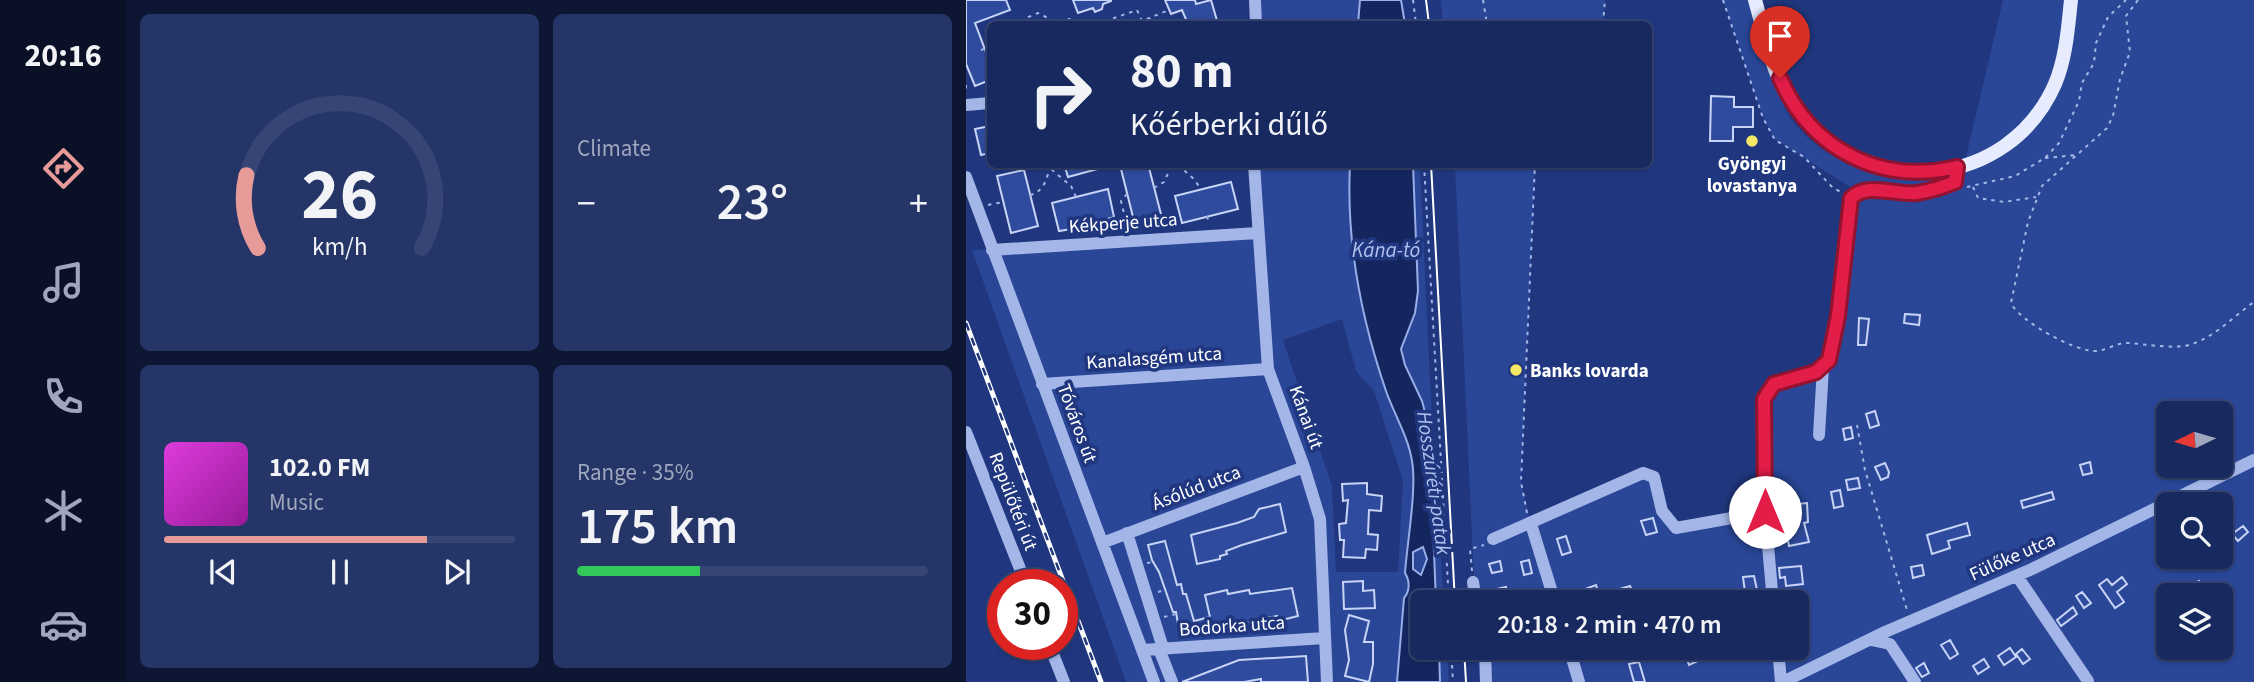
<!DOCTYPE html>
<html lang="en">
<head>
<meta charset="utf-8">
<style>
  :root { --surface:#18295f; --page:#253568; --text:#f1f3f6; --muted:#9fa6bd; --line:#364574; --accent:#e69b98 }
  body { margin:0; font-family:"Source Sans 3",sans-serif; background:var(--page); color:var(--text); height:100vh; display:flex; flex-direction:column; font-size:26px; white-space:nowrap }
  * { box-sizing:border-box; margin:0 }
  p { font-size:23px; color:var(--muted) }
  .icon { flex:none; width:38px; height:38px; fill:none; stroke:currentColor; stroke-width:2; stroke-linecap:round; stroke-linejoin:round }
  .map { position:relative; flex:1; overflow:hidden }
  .panel { display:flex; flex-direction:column; gap:14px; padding:14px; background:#0d1734; width:840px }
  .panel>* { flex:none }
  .guide { position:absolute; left:21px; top:21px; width:665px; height:147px; border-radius:10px; box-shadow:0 2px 5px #0004,0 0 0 2px var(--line); background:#18295f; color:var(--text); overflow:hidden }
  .needle { width:46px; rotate:265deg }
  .tools { position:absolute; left:1190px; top:401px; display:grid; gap:14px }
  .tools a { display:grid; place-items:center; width:77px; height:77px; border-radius:10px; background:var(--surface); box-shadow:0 2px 5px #0004,0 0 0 2px var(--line); font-size:35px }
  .speed { position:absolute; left:21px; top:569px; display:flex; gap:14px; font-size:35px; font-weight:700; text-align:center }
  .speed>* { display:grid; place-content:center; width:91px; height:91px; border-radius:50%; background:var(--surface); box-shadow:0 2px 5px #0004,0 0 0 2px var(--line); line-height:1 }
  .speed .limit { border:10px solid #d22; background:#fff; color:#111 }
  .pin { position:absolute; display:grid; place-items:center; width:60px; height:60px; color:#fff; margin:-72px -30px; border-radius:50% 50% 50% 0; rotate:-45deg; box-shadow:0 0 7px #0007 }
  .pin .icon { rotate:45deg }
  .me { position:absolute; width:77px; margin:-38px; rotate:0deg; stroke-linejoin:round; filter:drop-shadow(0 0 5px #0008) }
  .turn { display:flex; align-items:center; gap:24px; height:147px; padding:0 28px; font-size:32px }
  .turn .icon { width:91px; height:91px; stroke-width:2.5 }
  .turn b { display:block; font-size:49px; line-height:60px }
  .big { font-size:52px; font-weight:600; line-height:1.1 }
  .panel .widget { flex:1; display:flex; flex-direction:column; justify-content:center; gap:10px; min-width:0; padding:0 24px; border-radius:10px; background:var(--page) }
  .panel .dial { align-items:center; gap:0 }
  .dial svg { height:182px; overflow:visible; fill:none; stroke:var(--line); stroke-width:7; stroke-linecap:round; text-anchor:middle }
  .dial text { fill:var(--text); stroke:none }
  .song { display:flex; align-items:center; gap:21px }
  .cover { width:84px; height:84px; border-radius:10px; background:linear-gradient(135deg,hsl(300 70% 55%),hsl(300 70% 35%)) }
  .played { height:7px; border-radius:4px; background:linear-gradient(90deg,var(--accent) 75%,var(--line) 75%) }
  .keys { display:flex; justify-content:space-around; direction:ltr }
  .heat { display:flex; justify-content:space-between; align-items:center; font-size:38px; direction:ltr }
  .charge { height:10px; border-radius:5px; background:linear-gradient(90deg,#34c759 35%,var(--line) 0) }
  .panel .tiles { flex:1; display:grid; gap:14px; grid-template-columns:repeat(2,1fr) }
  .trip { position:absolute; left:444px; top:590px; width:399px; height:70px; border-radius:10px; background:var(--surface); box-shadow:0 2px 5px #0004,0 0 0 2px var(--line); font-weight:600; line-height:70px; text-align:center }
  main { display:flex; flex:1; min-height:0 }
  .menu { display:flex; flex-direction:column; width:126px; justify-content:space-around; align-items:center; background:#0a1026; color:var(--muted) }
  .menu .icon { width:49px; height:49px }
  .menu .on { color:var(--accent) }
  .menu b { font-size:32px; color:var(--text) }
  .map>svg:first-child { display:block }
  .green { fill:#294697; fill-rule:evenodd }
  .water { fill:#15265f; stroke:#98aee9; stroke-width:2; fill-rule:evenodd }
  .building { fill:#2f4b9d; stroke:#c8d4f6; stroke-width:2 }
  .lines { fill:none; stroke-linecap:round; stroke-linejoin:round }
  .path { stroke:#a4b6e8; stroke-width:2; stroke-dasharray:3.5 5; stroke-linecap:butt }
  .minor { stroke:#a4b6e8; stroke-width:12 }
  .major { stroke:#e6ebfd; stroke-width:14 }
  .tram { stroke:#fff; stroke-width:2 }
  .rail-casing { stroke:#fff; stroke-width:5 }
  .rail { stroke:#20377f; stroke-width:2.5; stroke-dasharray:8; stroke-linecap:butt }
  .route-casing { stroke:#92132f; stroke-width:18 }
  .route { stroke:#e11d48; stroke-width:12 }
  .poi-dot { fill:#f5e865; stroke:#20377f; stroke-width:2.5 }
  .labels { text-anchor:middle; stroke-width:7; stroke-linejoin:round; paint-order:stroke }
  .poi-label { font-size:19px; font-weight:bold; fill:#fff; stroke:#20377f }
  .street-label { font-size:19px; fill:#fff; stroke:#20377f }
  .water-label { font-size:21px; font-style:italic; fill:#b0c0ef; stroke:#20377f }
</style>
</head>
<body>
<main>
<nav class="menu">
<b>20:16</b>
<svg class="icon on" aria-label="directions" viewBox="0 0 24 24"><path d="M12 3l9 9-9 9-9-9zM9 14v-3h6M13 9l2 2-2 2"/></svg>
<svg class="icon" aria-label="music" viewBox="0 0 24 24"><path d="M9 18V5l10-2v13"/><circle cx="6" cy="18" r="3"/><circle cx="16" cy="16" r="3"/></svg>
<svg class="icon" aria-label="phone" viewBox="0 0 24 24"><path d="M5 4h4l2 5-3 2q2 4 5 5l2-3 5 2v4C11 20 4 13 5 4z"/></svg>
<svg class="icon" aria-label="climate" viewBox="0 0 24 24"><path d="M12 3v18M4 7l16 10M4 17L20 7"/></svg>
<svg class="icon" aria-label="car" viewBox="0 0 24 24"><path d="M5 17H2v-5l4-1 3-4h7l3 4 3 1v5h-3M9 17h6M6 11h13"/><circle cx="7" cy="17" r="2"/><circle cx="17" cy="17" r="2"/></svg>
</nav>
<section class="panel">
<div class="tiles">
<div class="widget dial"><svg viewBox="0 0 100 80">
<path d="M14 69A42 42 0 1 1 86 69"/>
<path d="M14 69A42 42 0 0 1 9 37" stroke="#e69b98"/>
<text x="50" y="56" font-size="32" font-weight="700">26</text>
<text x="50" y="72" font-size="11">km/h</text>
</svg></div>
<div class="widget"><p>Climate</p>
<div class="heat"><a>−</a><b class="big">23°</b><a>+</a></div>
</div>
<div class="widget">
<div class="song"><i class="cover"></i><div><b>102.0 FM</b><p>Music</p></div></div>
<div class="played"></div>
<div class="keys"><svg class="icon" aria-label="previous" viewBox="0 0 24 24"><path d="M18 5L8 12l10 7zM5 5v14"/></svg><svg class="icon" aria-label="pause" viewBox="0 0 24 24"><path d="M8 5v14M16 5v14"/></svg><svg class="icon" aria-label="next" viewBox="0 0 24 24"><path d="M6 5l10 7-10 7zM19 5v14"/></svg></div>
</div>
<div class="widget"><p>Range · 35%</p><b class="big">175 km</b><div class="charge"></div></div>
</div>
</section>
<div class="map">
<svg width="1288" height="682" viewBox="0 0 1288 682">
  <rect width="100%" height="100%" fill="#20377f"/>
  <path class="green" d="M289 0H394L392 24H290Z
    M475 0H639L637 24H477Z
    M757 0H784C794 34 802 70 816 103 834 144 885 171 927 178 952 182 979 182 998 165L1037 0H1288V682H514L512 648H831V602H509L489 165H569L555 482 565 523 682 473 710 528 799 512 801 390 863 360 882 209 891 191 809 140 797 118ZM1202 413H1255V466H1202ZM1202 504H1255V556H1202ZM1202 595H1255V648H1202Z
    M288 165H384C381 242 395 317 420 391 428 414 441 436 446 461 451 485 441 545 439 573 444 581 444 591 438 598L431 682H160L6 250 290 233ZM376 319 390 371 408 391 437 481 432 572H370L366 486 317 340Z
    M447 165H454L468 467 478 602H470L462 427 456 401 439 365 435 349 449 313 452 291Z
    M457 547 461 559 455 575 447 569V552Z
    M473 648H481L483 682H474Z"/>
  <path class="water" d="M394 0H435L439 24H392Z
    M384 165H447L452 291 449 313 435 349 439 365 456 401 463 427 470 602H457V648H473L474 682H431L438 598C444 591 444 581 439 573 441 543 451 489 446 461 442 436 428 414 420 391 395 318 380 242 384 165ZM457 547 461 559 455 575 447 569V552Z"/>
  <path class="building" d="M0 0H40L44 10 9 23 20 52 24 50V80L9 86 0 64Z
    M107 0H145V1L137 4 136 9 129 12 127 8 112 13Z
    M199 0H229L230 4 245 0 252 24H222L216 10 205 14Z
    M745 96 768 97V107H787V127H767V141H744Z
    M24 126V153L15 155 9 129Z
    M98 164H139V167L102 177Z
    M173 164H182L196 218 169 225 155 169Z
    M58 170 72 226 45 233 31 176Z
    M265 182 272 209 216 223 209 196Z
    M142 189 148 217 118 227 93 231 86 203Z
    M939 314 954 315 953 325 938 323Z
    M893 318 903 319 900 345H892Z
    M909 411 913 425 904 428 900 414Z
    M885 427 887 438 879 440 877 429Z
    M1124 462 1126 473 1117 475 1114 465Z
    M919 463 923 472 922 477 915 480 909 467Z
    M892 478 894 488 882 490 880 480Z
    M401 483V494L416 496 415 511 403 510 402 534 412 535 411 550 400 549 399 558 377 557 378 540H374L373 524 380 523 382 500 377 501 376 484Z
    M874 490 877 506 868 508 865 492Z
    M1086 492 1088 499 1057 508 1055 501Z
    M841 503 842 522 838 523 843 542 823 546 821 536 827 535 823 505Z
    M314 504 320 532 276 545 260 551 261 554 254 556V559L231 564 225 535 271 523 288 517 293 509Z
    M687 518 691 532 680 535 675 521Z
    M1001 523 1004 535 982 541 984 548 966 554 961 535Z
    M1277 526 1282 532 1272 541 1266 534Z
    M600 536 605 552 596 555 591 539Z
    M199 541 211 585 215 584 217 594H220L228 621 244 617 239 595 261 590 262 594 283 590 284 594 326 588 332 616 312 621 311 616 269 625 268 621 222 630 220 623 212 624 210 612H207L193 572 186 560 182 545Z
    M563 560 566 573 558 575 555 562Z
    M534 561 536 571 526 573 523 564Z
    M956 565 958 575 947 578 945 567Z
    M835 566 837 584 820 586 819 577 814 578 813 568Z
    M788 576 793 599 780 600 777 577Z
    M1156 577 1161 584 1151 592 1158 602 1149 608 1133 585 1141 579 1146 585Z
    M397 581V591L408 590 409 608 378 609 377 582Z
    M1233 581 1241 591 1236 595H1231L1225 587Z
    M630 585 633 595 622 598 619 589Z
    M664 586 671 602H640L637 594Z
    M540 587 544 602H527L526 590Z
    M728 590 730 602H721L719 594Z
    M1116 592 1125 603 1118 608 1110 596Z
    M1107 607 1111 614 1095 626 1091 620Z
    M383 615 403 621 398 642H407V664L403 682 379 676 383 660 379 630Z
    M984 640 992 654 984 659 975 645Z
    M619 648H630L632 655 622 658Z
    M717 648H727L732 661 723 665Z
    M1044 648 1050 657 1038 665 1032 656Z
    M1056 649 1064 659 1057 664 1050 654Z
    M340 656 342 682H295V679L278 682H216L273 660Z
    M1018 659 1023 667 1012 674 1007 666Z
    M673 662 679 682H668L663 664Z
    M958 663 963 673 956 677 950 668Z"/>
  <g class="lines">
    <path class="path" d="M447 0 450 24
      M517 0 521 24
      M757 0 797 118 809 140 838 157 867 188 875 192
      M1172 0 1160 16 1164 52 1154 79 1147 116 1141 128 1076 186 1062 222 1045 303C1053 321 1111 353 1131 351 1142 350 1151 342 1162 343 1180 344 1209 350 1226 344 1250 336 1268 316 1288 302
      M184 19 189 24
      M62 24 60 18 72 13 88 21 104 19 106 24
      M131 24 171 10 176 21 203 10
      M637 24 639 0
      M15 50 24 47
      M0 85V92
      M1079 158 1111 155
      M79 164 105 186 110 197
      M458 164 483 602
      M212 165 229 180 235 190
      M1001 187 1049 176 1079 158 1093 143 1113 101 1116 83 1128 63 1130 43 1142 17 1160 0
      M1007 187 1012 198 1038 202 1070 197
      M188 188 198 182 205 167
      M161 194 155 201 162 230
      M64 195C78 192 82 177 84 164
      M22 205 37 202
      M241 216 243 224
      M891 425 899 470 941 610
      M561 513 555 482 569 164
      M181 563 188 562
      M506 571 504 549 518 545
      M192 592 199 590
      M198 617 210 614
      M485 648 487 682"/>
    <path class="minor" d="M289 0 290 24
      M0 105 24 103
      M288 164 302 369 338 467 354 519 361 682
      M0 177 188 682
      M26 250 291 233
      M76 384 302 369
      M0 432 60 584
      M853 435 857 367
      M565 524 589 602
      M161 533 197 648
      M527 539 677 473 688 477 696 511 710 528 799 512
      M136 543 338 467
      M1051 576 1122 681
      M507 582 510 602
      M807 602 799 512 798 399C807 372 839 382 857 367 876 351 879 238 882 209L885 198C906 177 962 206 991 179V168
      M905 640 924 644 949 682
      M83 644 98 682
      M519 648 520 682
      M603 648 613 682
      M812 648 815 682
      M193 649 206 682
      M176 650 359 638
      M817 682 919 632 1066 569 1288 460"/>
    <path class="major" d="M789 0C800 38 808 83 833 114 902 202 1043 189 1089 84 1100 58 1102 28 1105 0"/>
    <path class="tram" d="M460 0 463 24
      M465 164 489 602
      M498 648 500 682"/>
    <defs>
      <path id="rail" d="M0 323 135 682"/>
    </defs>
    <use href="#rail" class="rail-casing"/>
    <use href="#rail" class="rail"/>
  </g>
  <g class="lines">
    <defs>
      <path id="route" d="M799 512 798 399 808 384 850 372 863 360 872 316 885 198C901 182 930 195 951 193 963 191 977 187 989 182L991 167C915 185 845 150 814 78"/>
    </defs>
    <use href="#route" class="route-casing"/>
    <use href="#route" class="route"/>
  </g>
  <g class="poi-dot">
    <circle cx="786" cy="141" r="7"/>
    <circle cx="550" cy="370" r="7"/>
  </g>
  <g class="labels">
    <g class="poi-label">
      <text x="786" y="170">Gyöngyi<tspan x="786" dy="22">lovastanya</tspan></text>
      <text x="564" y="377" text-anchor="start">Banks lovarda</text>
    </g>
    <g class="street-label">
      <text transform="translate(157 222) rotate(-4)" y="7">Kékperje utca</text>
      <text transform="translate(188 357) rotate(-4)" y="7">Kanalasgém utca</text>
      <text transform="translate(341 417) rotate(70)" y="7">Kánai út</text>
      <text transform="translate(112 423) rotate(70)" y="7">Tóváros út</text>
      <text transform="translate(230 487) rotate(-21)" y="7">Ásólúd utca</text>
      <text transform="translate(48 501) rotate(69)" y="7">Repülőtéri út</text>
      <text transform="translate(1046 556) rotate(-24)" y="7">Fülőke utca</text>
      <text transform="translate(266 625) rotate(-4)" y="7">Bodorka utca</text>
    </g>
    <g class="water-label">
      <text x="420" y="257">Kána-tó</text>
      <text transform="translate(468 483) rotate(82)" y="7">Hosszúréti-patak</text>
    </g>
  </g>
</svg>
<div class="tools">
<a><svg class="needle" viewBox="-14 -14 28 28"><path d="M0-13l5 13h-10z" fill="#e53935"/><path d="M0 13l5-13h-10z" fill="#9fa6bd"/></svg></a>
<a><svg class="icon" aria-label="search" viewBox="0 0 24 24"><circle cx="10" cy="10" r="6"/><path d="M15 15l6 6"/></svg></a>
<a><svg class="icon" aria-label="layers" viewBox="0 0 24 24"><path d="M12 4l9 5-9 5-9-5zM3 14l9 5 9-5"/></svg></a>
</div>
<div class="speed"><div class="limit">30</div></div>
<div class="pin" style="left:814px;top:78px;background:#d93025"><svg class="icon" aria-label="arrive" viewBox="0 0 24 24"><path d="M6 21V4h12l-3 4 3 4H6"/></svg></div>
<svg class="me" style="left:799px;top:512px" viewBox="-20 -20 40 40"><circle r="19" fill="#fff"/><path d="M0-13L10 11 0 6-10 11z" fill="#e11d48"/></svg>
<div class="trip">20:18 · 2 min · 470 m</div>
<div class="guide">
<div class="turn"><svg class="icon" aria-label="right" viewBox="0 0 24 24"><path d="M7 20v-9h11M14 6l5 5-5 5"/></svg><div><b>80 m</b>Kőérberki dűlő</div></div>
</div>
</div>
</main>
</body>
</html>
